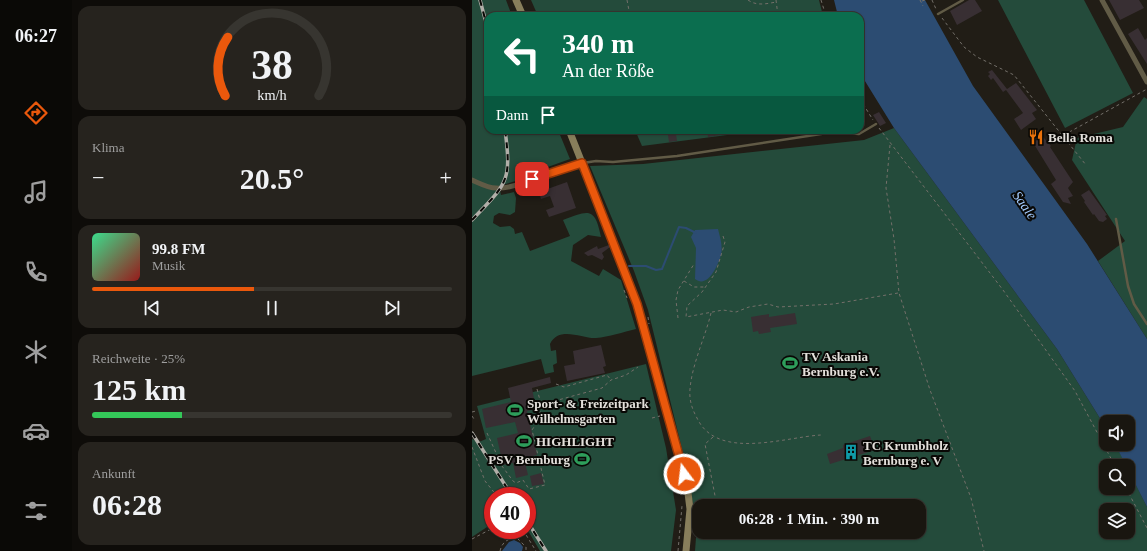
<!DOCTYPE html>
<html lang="de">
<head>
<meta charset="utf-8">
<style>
  :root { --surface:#191610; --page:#26231e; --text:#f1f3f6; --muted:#9f9f9f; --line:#373530; --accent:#ea580c }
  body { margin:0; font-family:"Times New Roman",serif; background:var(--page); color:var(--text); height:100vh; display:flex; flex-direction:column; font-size:15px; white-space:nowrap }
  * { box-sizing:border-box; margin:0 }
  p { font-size:13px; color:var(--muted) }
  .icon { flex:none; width:22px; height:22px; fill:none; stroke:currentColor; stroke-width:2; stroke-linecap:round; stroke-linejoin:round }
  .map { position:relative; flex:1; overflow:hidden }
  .drawer { display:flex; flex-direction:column; gap:6px; padding:6px; background:#0e0c09; width:400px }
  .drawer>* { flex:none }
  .banner { position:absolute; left:12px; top:12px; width:380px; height:122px; border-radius:12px; box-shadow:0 1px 3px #0004,0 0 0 1px var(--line); background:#0b6e4f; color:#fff; overflow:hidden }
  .fabs { position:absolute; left:627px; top:415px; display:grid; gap:8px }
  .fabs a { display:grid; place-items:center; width:36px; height:36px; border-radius:8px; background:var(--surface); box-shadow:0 1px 3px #0004,0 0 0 1px var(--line); font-size:20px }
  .speed { position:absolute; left:12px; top:487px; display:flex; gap:8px; font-size:20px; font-weight:700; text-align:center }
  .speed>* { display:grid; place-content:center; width:52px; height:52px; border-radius:50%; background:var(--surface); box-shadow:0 1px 3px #0004,0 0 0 1px var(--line); line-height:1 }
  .speed .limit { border:6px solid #d22; background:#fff; color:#111 }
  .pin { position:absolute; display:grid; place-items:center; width:34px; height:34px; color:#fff; margin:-17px; border-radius:8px; box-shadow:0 2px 6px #0006 }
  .me { position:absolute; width:44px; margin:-22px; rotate:345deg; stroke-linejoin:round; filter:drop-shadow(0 0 3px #0008) }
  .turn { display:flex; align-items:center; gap:14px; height:84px; padding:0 12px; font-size:18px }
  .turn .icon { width:52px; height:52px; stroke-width:2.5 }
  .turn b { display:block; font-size:28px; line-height:34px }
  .then { display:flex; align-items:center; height:38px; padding:0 12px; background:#0003; gap:8px; font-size:15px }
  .big { font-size:30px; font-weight:700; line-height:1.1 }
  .drawer .tile { flex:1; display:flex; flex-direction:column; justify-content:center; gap:6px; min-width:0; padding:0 14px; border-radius:12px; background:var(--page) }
  .drawer .dial { align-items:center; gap:0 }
  .dial svg { height:104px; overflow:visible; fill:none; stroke:var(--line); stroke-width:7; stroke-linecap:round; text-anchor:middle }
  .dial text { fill:var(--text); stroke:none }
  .song { display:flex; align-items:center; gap:12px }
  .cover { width:48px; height:48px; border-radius:6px; background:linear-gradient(135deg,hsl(150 70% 55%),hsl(0 70% 35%)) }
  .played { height:4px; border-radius:2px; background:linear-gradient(90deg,var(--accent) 45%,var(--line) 45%) }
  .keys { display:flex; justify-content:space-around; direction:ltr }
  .heat { display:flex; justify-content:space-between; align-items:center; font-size:22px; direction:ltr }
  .charge { height:6px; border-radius:3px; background:linear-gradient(90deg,#34c759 25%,var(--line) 0) }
  .trip { position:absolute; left:220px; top:499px; width:234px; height:40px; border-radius:12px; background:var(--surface); box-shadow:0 1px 3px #0004,0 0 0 1px var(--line); font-weight:700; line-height:40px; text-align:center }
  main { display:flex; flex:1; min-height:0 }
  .tabs { display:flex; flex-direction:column; width:72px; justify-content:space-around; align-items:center; background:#0a0906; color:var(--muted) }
  .tabs .icon { width:28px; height:28px }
  .tabs .selected { color:var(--accent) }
  .tabs b { font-size:18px; color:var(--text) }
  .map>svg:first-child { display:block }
  .green { fill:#244b3b; fill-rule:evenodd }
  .water { fill:#2c4c72 }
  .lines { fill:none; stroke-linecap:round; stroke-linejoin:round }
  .stream { stroke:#2c4c72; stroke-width:2 }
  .building { fill:#382f33 }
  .path { stroke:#74706a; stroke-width:1; stroke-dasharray:3 3; stroke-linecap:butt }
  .lane { stroke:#615b46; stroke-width:2.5 }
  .street { stroke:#615b46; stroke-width:5 }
  .secondary { stroke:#887e5b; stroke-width:7 }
  .rail-casing { stroke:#b1aea8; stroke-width:3.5 }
  .rail { stroke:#090805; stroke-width:2; stroke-dasharray:6; stroke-linecap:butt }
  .route-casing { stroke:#983908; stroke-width:10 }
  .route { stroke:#ea580c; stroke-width:7 }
  .labels { text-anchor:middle; stroke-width:4; stroke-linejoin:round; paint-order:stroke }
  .poi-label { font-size:13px; font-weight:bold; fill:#e3e0db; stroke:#090805; text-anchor:start }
  .water-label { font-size:14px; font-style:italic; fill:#a2cafd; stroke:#090805 }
</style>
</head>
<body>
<main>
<nav class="tabs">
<b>06:27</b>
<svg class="icon selected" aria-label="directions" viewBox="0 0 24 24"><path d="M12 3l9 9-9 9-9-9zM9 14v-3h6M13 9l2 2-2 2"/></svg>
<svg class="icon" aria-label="music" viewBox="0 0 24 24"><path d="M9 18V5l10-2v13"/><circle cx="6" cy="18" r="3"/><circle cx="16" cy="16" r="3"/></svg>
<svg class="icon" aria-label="phone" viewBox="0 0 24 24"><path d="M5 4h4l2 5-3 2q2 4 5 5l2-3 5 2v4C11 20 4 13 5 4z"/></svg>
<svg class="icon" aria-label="climate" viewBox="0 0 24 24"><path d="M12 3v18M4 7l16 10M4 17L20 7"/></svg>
<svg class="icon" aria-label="car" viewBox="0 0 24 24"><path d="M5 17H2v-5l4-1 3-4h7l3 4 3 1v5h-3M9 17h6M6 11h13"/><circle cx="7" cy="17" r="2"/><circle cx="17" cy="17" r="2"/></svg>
<svg class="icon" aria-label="filters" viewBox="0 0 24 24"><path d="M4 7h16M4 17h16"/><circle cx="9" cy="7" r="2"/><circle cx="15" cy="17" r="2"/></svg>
</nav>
<section class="drawer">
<div class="tile dial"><svg viewBox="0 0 100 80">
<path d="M14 69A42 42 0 1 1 86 69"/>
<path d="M14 69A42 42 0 0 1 16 24" stroke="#ea580c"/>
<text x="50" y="56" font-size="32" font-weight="700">38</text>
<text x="50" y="72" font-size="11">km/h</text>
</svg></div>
<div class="tile"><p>Klima</p>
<div class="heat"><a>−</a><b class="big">20.5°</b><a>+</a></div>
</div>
<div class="tile">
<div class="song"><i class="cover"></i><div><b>99.8 FM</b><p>Musik</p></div></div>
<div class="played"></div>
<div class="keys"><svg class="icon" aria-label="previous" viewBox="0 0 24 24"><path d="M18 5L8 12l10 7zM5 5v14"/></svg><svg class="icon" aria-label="pause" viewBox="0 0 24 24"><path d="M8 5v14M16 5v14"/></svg><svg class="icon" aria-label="next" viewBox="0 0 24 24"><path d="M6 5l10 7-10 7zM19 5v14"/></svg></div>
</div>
<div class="tile"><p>Reichweite · 25%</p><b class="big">125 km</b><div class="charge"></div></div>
<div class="tile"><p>Ankunft</p><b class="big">06:28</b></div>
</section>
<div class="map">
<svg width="675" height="551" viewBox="0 0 675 551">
  <rect width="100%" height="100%" fill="#211d16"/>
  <path class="green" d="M0 0H34L40 16H16V130H86L98 159 59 173 57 177 27 186 29 195 42 192 44 198 43 212 38 215 27 213 22 216 21 223 28 227 38 226 42 229 43 234 50 232 58 251 98 236 91 220C117 210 123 207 129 237L116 235 101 245 99 261 127 276 131 269 149 280 164 329C151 332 137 337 124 338 111 339 87 325 78 344L79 351 84 350 85 363 81 365 82 372 73 374 69 359 0 376Z
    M59 0H347L351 16H66Z
    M526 0H612L661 93 593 128Z
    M672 97 675 99V339L626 261 653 241 600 160 605 138 651 127Z
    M422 128 585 349 634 428V444H643L655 466H634V488H656V469L675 507V551H223L225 524 211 453 176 310 162 271 118 166 171 164 392 140ZM227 506H447V532H227ZM634 510H656V532H634Z
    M163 130H293L170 146Z
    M174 364 194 448 204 510 199 551H68L55 529V496H21V523L0 537V439L7 442 14 439 5 406Z"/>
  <path class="water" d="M362 0H453L501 86 615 244 675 339V507L643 444H656V422H634V428L585 349 422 128 388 73V16H366Z
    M246 229C248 237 251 246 249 255 246 265 236 289 223 279L224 248 219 237 223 230Z
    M42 540 48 543 51 547 50 551H30L37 542Z"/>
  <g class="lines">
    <path class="stream" d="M157 266H174L184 270 190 269 207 227 214 228 224 233"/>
  </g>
  <path class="building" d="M497 0H503L510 11 485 25 478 11Z
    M637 0H667L672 8 648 20Z
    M666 28 673 40 675 38V64L656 34Z
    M520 70 535 89 544 83 565 110 560 113 564 119 549 130 542 119 551 113 534 90 531 92 521 78 519 80 516 76 518 74 516 72Z
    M407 112 414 123 408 126 401 115Z
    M235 130H261V133L236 137Z
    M565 130 579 146 578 147 601 182 596 188 601 196 596 198 599 204 591 202 579 184 584 180 557 136Z
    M204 134 205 141 197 142 196 135Z
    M95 182 104 208 77 217 74 210 82 207 78 196 69 199 67 192Z
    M617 190 635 215 633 216 635 219 631 222 627 221 622 214 621 215 612 202 613 201 609 195Z
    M137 245 138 247 130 253 132 257 130 260 120 255 116 256 112 253 125 246 126 249Z
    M323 313 325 324 298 328 299 332 287 334 286 331 281 332 279 317 297 314V317Z
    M129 345 134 366 131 367 133 373 95 381 92 366 103 364 101 351Z
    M78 377 79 383 60 388 64 409 55 411 65 455 52 458 56 475 44 478 41 463 31 465 25 438 46 433 43 422 14 428 10 409 39 402 36 388Z
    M398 436 403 450 358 464 355 454 371 448V445Z
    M69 473 72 484 60 486 58 476Z"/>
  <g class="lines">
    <path class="path" d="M155 0 158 16
      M276 0C284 6 294 4 304 2
      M304 0 306 16
      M349 0 354 16
      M448 0 451 6
      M460 0 464 9
      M450 1 453 0
      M470 18 492 47 505 57 542 75 614 165
      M388 99 401 120
      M407 128 531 290 603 391 643 466
      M592 135 675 89
      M418 145 414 188 422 239 427 293 458 390 499 498 512 551
      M251 236 253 242 244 272 230 292 215 306 214 317 251 310 264 312 277 307 296 304 306 307 362 304 426 293
      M212 281 222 287H233
      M152 290 155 298
      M239 313C233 338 220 364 218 389 217 400 220 409 225 418 245 461 313 437 349 435
      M176 317 177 324
      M206 318 204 300 206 290 222 264
      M84 384 92 387 135 375 139 380
      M65 389 69 404
      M0 412 4 411
      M0 416 2 419 0 420
      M180 418 188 416
      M15 433 30 466 41 481 44 483 51 480 57 489 73 485 60 430 68 418V405L130 388 139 380 154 375 166 367
      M241 437 233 444 245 506
      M0 447 13 481 25 496
      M654 488 675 528
      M51 530 64 551
      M0 539 21 528
      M28 551C30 542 36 538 45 538L54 547V551
      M206 551 210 506"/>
    <path class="lane" d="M466 14 491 0
      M111 163 124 161 141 162 205 156 362 132 387 134 404 124
      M644 219 656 286 662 304 675 324"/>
    <path class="street" d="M630 0 675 82
      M0 180C7 183 16 188 24 188 44 190 87 168 110 163"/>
    <path class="secondary" d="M44 0 51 16
      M97 130 160 289 215 485 218 509 214 551"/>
    <defs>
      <path id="rail" d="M8 0 16 30
        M0 220C35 183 40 182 33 130
        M0 433 40 496
        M55 521 74 551"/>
    </defs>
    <use href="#rail" class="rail-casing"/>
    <use href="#rail" class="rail"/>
  </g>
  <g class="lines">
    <defs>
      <path id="route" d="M60 179 110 163 165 304 212 474"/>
    </defs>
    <use href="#route" class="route-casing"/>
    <use href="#route" class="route"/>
  </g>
  <defs>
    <symbol id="restaurant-bare" viewBox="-9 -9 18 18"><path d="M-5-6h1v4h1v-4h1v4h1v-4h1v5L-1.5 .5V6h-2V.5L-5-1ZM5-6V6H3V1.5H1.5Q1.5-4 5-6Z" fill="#e8710a" stroke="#090805" stroke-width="2.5" paint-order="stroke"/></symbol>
    <symbol id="stadium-bare" viewBox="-9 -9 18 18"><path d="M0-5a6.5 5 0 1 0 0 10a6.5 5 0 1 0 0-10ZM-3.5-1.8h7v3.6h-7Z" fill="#2e9e5b" stroke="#090805" stroke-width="2.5" paint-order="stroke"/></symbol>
    <symbol id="building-bare" viewBox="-9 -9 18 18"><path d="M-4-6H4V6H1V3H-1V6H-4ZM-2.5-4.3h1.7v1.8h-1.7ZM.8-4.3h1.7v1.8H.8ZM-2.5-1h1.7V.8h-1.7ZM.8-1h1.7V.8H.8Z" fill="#0f9aa8" stroke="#090805" stroke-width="2.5" paint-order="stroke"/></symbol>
  </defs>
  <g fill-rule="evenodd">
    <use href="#restaurant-bare" x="553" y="126" width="22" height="22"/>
    <use href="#stadium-bare" x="307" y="352" width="22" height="22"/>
    <use href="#stadium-bare" x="32" y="399" width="22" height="22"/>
    <use href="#stadium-bare" x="41" y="430" width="22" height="22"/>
    <use href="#building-bare" x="368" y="441" width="22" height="22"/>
    <use href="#stadium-bare" x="99" y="448" width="22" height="22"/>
  </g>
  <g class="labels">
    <g class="poi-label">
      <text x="576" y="142">Bella Roma</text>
      <text x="330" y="361">TV Askania<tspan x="330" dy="15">Bernburg e.V.</tspan></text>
      <text x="55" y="408">Sport- &amp; Freizeitpark<tspan x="55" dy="15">Wilhelmsgarten</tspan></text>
      <text x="64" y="446">HIGHLIGHT</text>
      <text x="391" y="450">TC Krumbholz<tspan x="391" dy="15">Bernburg e. V</tspan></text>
      <text x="98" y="464" text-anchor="end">PSV Bernburg</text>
    </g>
    <g class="water-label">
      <text transform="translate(553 205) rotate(55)" y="5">Saale</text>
    </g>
  </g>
</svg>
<div class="fabs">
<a><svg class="icon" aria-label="sound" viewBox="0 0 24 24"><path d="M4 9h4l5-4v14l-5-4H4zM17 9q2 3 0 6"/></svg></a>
<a><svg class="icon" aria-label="search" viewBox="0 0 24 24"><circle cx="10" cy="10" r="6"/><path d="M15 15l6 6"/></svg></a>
<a><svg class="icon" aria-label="layers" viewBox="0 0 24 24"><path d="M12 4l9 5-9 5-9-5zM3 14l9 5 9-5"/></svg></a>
</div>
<div class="speed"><div class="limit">40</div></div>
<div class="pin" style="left:60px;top:179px;background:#d93025"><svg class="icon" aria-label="arrive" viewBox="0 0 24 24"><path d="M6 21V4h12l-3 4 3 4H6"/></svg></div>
<svg class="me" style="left:212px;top:474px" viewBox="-20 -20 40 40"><circle r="17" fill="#ea580c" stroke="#fff" stroke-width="3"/><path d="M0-11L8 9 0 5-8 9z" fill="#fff"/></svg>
<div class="trip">06:28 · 1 Min. · 390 m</div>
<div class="banner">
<div class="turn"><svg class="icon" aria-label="left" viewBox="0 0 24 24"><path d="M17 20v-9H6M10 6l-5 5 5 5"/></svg><div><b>340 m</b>An der Röße</div></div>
<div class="then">Dann<svg class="icon" aria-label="arrive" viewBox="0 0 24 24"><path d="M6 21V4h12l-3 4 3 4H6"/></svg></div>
</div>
</div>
</main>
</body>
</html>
